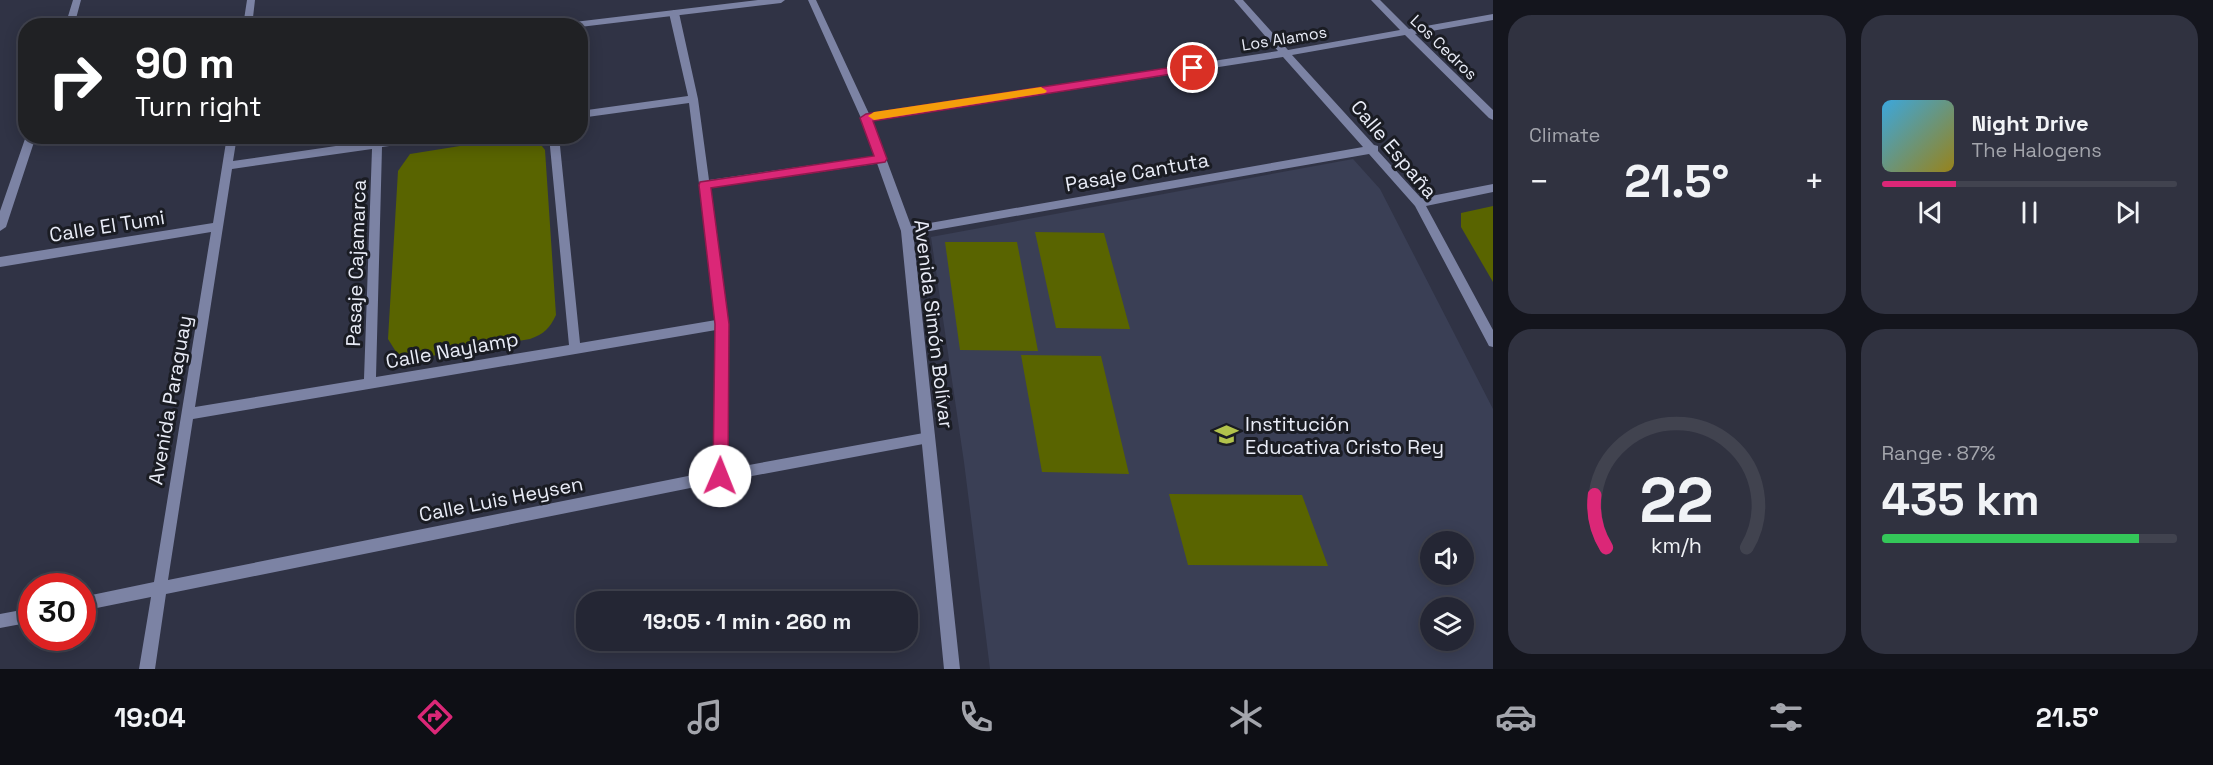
<!DOCTYPE html>
<html lang="en">
<head>
<meta charset="utf-8">
<style>
  :root { --surface:#242634; --page:#303240; --text:#f1f3f6; --muted:#a3a5ac; --line:#41434f; --accent:#db2777 }
  body { margin:0; font-family:"Space Grotesk",sans-serif; background:var(--page); color:var(--text); height:100vh; display:flex; flex-direction:column; font-size:22px; white-space:nowrap }
  * { box-sizing:border-box; margin:0 }
  p { font-size:20px; color:var(--muted) }
  .icon { flex:none; width:33px; height:33px; fill:none; stroke:currentColor; stroke-width:2; stroke-linecap:round; stroke-linejoin:round }
  .map { position:relative; flex:1; overflow:hidden }
  .panel { display:flex; flex-direction:column; gap:15px; padding:15px; background:#14151d; width:720px }
  .panel>* { flex:none }
  .hud { position:absolute; left:18px; top:18px; width:570px; height:126px; border-radius:24px; box-shadow:0 3px 15px #0003,0 0 0 2px var(--line); background:#202124; color:#fff; overflow:hidden }
  .controls { position:absolute; left:1420px; top:531px; display:grid; gap:12px }
  .controls a { display:grid; place-items:center; width:54px; height:54px; border-radius:50%; background:var(--surface); box-shadow:0 3px 15px #0003,0 0 0 2px var(--line); font-size:30px }
  .speed { position:absolute; left:18px; top:573px; display:flex; gap:12px; font-size:30px; font-weight:700; text-align:center }
  .speed>* { display:grid; place-content:center; width:78px; height:78px; border-radius:50%; background:var(--surface); box-shadow:0 3px 15px #0003,0 0 0 2px var(--line); line-height:1 }
  .speed .limit { border:9px solid #d22; background:#fff; color:#111 }
  .pin { position:absolute; display:grid; place-items:center; width:51px; height:51px; color:#fff; margin:-26px; border:3px solid #fff; border-radius:50%; box-shadow:0 2px 6px #0007 }
  .me { position:absolute; width:66px; margin:-33px; rotate:1deg; stroke-linejoin:round; filter:drop-shadow(0 0 4px #0008) }
  .turn { display:flex; align-items:center; gap:21px; height:126px; padding:0 18px; font-size:27px }
  .turn .icon { width:78px; height:78px; stroke-width:2.5 }
  .turn b { display:block; font-size:42px; line-height:51px }
  .big { font-size:45px; font-weight:700; line-height:1.1 }
  .panel .card { flex:1; display:flex; flex-direction:column; justify-content:center; gap:9px; min-width:0; padding:0 21px; border-radius:24px; background:var(--page) }
  .panel .dial { align-items:center; gap:0 }
  .dial svg { height:156px; overflow:visible; fill:none; stroke:var(--line); stroke-width:7; stroke-linecap:round; text-anchor:middle }
  .dial text { fill:var(--text); stroke:none }
  .song { display:flex; align-items:center; gap:18px }
  .cover { width:72px; height:72px; border-radius:9px; background:linear-gradient(135deg,hsl(200 70% 55%),hsl(50 70% 35%)) }
  .played { height:6px; border-radius:3px; background:linear-gradient(90deg,var(--accent) 25%,var(--line) 25%) }
  .keys { display:flex; justify-content:space-around; direction:ltr }
  .heat { display:flex; justify-content:space-between; align-items:center; font-size:33px; direction:ltr }
  .charge { height:9px; border-radius:4px; background:linear-gradient(90deg,#34c759 87%,var(--line) 0) }
  .panel .tiles { flex:1; display:grid; gap:15px; grid-template-columns:repeat(2,1fr) }
  .trip { position:absolute; left:576px; top:591px; width:342px; height:60px; border-radius:24px; background:var(--surface); box-shadow:0 3px 15px #0003,0 0 0 2px var(--line); font-weight:700; line-height:60px; text-align:center }
  .menu { display:flex; height:96px; justify-content:space-around; align-items:center; background:#0e0f15; color:var(--muted) }
  .menu .icon { width:42px; height:42px }
  .menu .on { color:var(--accent) }
  .menu b { font-size:27px; color:var(--text) }
  main { display:flex; flex:1; min-height:0 }
  .map>svg:first-child { display:block }
  .built { fill:#3a3f55; fill-rule:evenodd }
  .green { fill:#596400 }
  .lines { fill:none; stroke-linecap:round; stroke-linejoin:round }
  .minor { fill:#7c83a4; fill-rule:evenodd }
  .tertiary { fill:#7c83a4; fill-rule:evenodd }
  .route { fill:#db2777; stroke:#8e194d; stroke-width:1.5 }
  .slow { fill:#f59e0b }
  .labels { text-anchor:middle; stroke-width:6; stroke-linejoin:round; paint-order:stroke }
  .far-street-label { font-size:16px; fill:#e9ecf7; stroke:#1a1c23 }
  .street-label { font-size:20px; fill:#e9ecf7; stroke:#1a1c23 }
  .poi-label { font-size:20px; fill:#e9ecf7; stroke:#1a1c23; text-anchor:start }
</style>
</head>
<body>
<main>
<div class="map">
<svg width="1493" height="669" viewBox="0 0 1493 669">
  <rect width="100%" height="100%" fill="#303345"/>
  <path class="built" d="M1353 159 1380 189 1493 409V669H990L964 462 931 237ZM1431 542H1464V574H1431ZM1431 608H1464V640H1431Z"/>
  <path class="green" d="M523 136 538 141 545 150 556 315C550 328 544 334 530 339L408 360 398 355 388 339 398 171 410 154Z
    M1493 206V282L1461 227V213Z
    M1035 232 1104 233 1130 329 1056 328Z
    M945 242H1017L1038 351 960 350Z
    M1021 355 1101 356 1129 474 1042 472Z
    M1169 494 1302 495 1328 566 1188 565Z"/>
  <g class="lines">
    <path class="minor" d="M73 0H81L74 26H65Z
      M1234 0H1243L1288 50 1400 30 1371 0H1380L1409 29 1493 14V20L1415 34 1493 110V120L1489 118 1405 35 1292 55 1374 145 1378 146V151L1421 198 1493 184V192L1426 206 1493 330V347L1489 346 1415 206 1369 154 907 235 903 234 901 231 903 228 907 227 1363 147 1283 57 866 122 861 118 866 114 1278 51Z
      M674 10 679 13 698 99 709 180 881 155 886 159 881 163 710 188 728 324 727 469 929 432 934 434 935 438 934 442 720 482 166 594 155 669H139L151 597 82 611V597L154 582 211 232 0 267V257L213 223 227 136H237L233 161 404 136H437L432 140 382 147 376 377 569 345 549 136H559L580 343 716 320 689 103 580 118V111L688 96 669 13ZM372 149 364 379 195 407 232 169ZM716 330 713 471 168 580 193 419Z
      M26 136H36L6 227 0 231V211Z
      M32 608V622L0 628V614Z"/>
    <path class="tertiary" d="M247 0H255L252 26H243Z
      M758 0H785L781 3 580 27V26H562L566 23Z
      M808 0H816L871 118 913 231 960 669H944L901 231 861 118Z"/>
  </g>
  <path class="route" d="M1193 64 1199 68 1197 70 873 121 887 159 885 162 711 188 729 324 728 476 726 481 720 483 715 481 713 476 715 324 699 185 700 182 874 156 860 118 866 114Z"/>
  <path class="slow" d="M1041 87 1047 91 1045 93 874 120 868 116 874 112Z"/>
  <defs>
    <symbol id="school-bare" viewBox="-9 -9 18 18"><path d="M0-5L7-2L0 1L-7-2ZM-4 1L0 2.5L4 1V4Q0 6-4 4Z" fill="#b2c34c" stroke="#1a1c23" stroke-width="2.5" paint-order="stroke"/></symbol>
  </defs>
  <g fill-rule="evenodd">
    <use href="#school-bare" x="1210" y="418" width="33" height="33"/>
  </g>
  <g class="labels">
    <g class="far-street-label">
      <text transform="translate(1284 38) rotate(-9)" y="6">Los Alamos</text>
      <text transform="translate(1444 47) rotate(44)" y="6">Los Cedros</text>
    </g>
    <g class="street-label">
      <text transform="translate(1394 149) rotate(50)" y="7">Calle España</text>
      <text transform="translate(1137 172) rotate(-10)" y="7">Pasaje Cantuta</text>
      <text transform="translate(107 226) rotate(-9)" y="7">Calle El Tumi</text>
      <text transform="translate(356 263) rotate(-88)" y="7">Pasaje Cajamarca</text>
      <text transform="translate(934 324) rotate(83)" y="7">Avenida Simón Bolívar</text>
      <text transform="translate(452 350) rotate(-10)" y="7">Calle Naylamp</text>
      <text transform="translate(170 400) rotate(-80)" y="7">Avenida Paraguay</text>
      <text transform="translate(501 499) rotate(-11)" y="7">Calle Luis Heysen</text>
    </g>
    <g class="poi-label">
      <text x="1245" y="431">Institución<tspan x="1245" dy="23">Educativa Cristo Rey</tspan></text>
    </g>
  </g>
</svg>
<div class="controls">
<a><svg class="icon" aria-label="sound" viewBox="0 0 24 24"><path d="M4 9h4l5-4v14l-5-4H4zM17 9q2 3 0 6"/></svg></a>
<a><svg class="icon" aria-label="layers" viewBox="0 0 24 24"><path d="M12 4l9 5-9 5-9-5zM3 14l9 5 9-5"/></svg></a>
</div>
<div class="speed"><div class="limit">30</div></div>
<div class="pin" style="left:1193px;top:68px;background:#d93025"><svg class="icon" aria-label="arrive" viewBox="0 0 24 24"><path d="M6 21V4h12l-3 4 3 4H6"/></svg></div>
<svg class="me" style="left:720px;top:476px" viewBox="-20 -20 40 40"><circle r="19" fill="#fff"/><path d="M0-13L10 11 0 6-10 11z" fill="#db2777"/></svg>
<div class="trip">19:05 · 1 min · 260 m</div>
<div class="hud">
<div class="turn"><svg class="icon" aria-label="right" viewBox="0 0 24 24"><path d="M7 20v-9h11M14 6l5 5-5 5"/></svg><div><b>90 m</b>Turn right</div></div>
</div>
</div>
<section class="panel">
<div class="tiles">
<div class="card"><p>Climate</p>
<div class="heat"><a>−</a><b class="big">21.5°</b><a>+</a></div>
</div>
<div class="card">
<div class="song"><i class="cover"></i><div><b>Night Drive</b><p>The Halogens</p></div></div>
<div class="played"></div>
<div class="keys"><svg class="icon" aria-label="previous" viewBox="0 0 24 24"><path d="M18 5L8 12l10 7zM5 5v14"/></svg><svg class="icon" aria-label="pause" viewBox="0 0 24 24"><path d="M8 5v14M16 5v14"/></svg><svg class="icon" aria-label="next" viewBox="0 0 24 24"><path d="M6 5l10 7-10 7zM19 5v14"/></svg></div>
</div>
<div class="card dial"><svg viewBox="0 0 100 80">
<path d="M14 69A42 42 0 1 1 86 69"/>
<path d="M14 69A42 42 0 0 1 8 42" stroke="#db2777"/>
<text x="50" y="56" font-size="32" font-weight="700">22</text>
<text x="50" y="72" font-size="11">km/h</text>
</svg></div>
<div class="card"><p>Range · 87%</p><b class="big">435 km</b><div class="charge"></div></div>
</div>
</section>
</main>
<nav class="menu">
<b>19:04</b>
<svg class="icon on" aria-label="directions" viewBox="0 0 24 24"><path d="M12 3l9 9-9 9-9-9zM9 14v-3h6M13 9l2 2-2 2"/></svg>
<svg class="icon" aria-label="music" viewBox="0 0 24 24"><path d="M9 18V5l10-2v13"/><circle cx="6" cy="18" r="3"/><circle cx="16" cy="16" r="3"/></svg>
<svg class="icon" aria-label="phone" viewBox="0 0 24 24"><path d="M5 4h4l2 5-3 2q2 4 5 5l2-3 5 2v4C11 20 4 13 5 4z"/></svg>
<svg class="icon" aria-label="climate" viewBox="0 0 24 24"><path d="M12 3v18M4 7l16 10M4 17L20 7"/></svg>
<svg class="icon" aria-label="car" viewBox="0 0 24 24"><path d="M5 17H2v-5l4-1 3-4h7l3 4 3 1v5h-3M9 17h6M6 11h13"/><circle cx="7" cy="17" r="2"/><circle cx="17" cy="17" r="2"/></svg>
<svg class="icon" aria-label="filters" viewBox="0 0 24 24"><path d="M4 7h16M4 17h16"/><circle cx="9" cy="7" r="2"/><circle cx="15" cy="17" r="2"/></svg>
<b>21.5°</b>
</nav>
</body>
</html>
